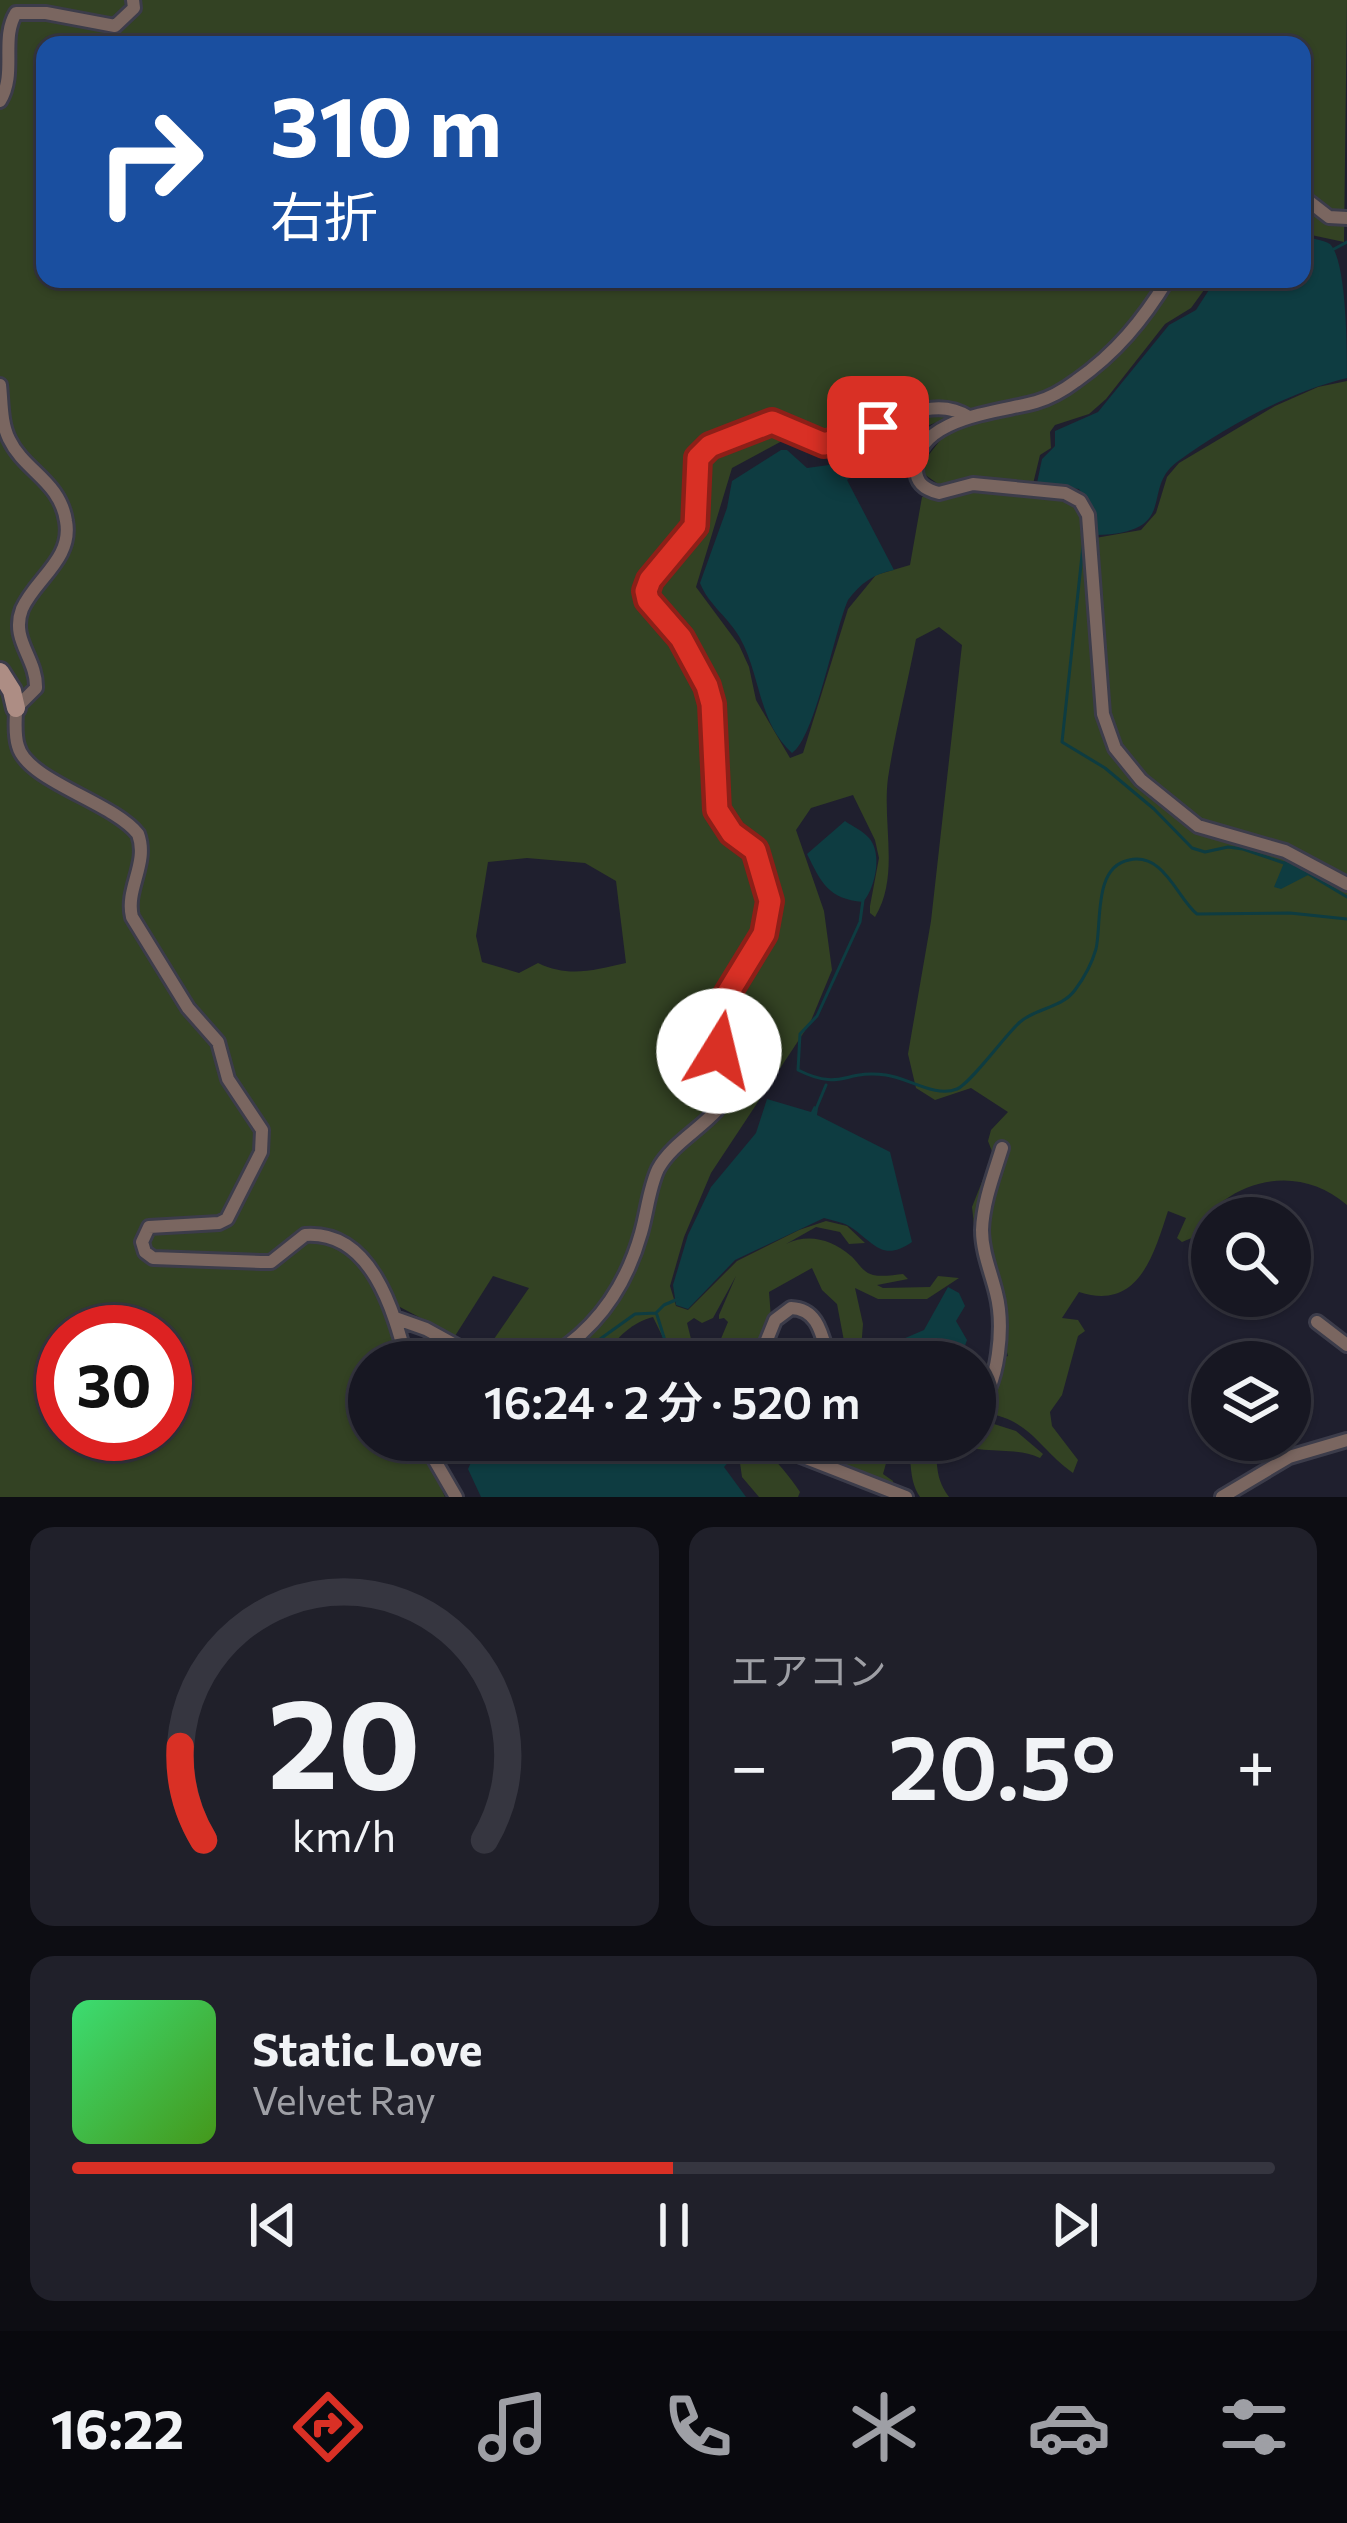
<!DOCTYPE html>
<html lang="ja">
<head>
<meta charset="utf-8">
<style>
  :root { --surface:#171722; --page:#20202a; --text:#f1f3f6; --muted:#9e9fa5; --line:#363640; --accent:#d93025 }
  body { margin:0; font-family:Commissioner,"Noto Sans JP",sans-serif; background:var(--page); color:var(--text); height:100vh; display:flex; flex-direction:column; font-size:45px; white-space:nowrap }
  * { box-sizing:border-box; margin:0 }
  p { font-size:39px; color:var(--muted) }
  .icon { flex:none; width:66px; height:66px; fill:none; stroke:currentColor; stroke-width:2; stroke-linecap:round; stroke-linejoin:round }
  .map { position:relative; height:1497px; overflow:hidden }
  .panel { display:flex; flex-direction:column; gap:30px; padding:30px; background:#0d0d13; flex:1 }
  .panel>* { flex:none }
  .top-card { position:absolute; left:36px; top:36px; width:1275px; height:252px; border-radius:24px; box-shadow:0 3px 9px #0004,0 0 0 3px var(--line); background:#1a4fa0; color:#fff; overflow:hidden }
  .tools { position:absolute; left:1191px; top:1197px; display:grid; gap:24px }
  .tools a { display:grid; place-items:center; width:120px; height:120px; border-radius:50%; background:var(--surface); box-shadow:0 3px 9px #0004,0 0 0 3px var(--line); font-size:60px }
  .speed { position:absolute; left:36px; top:1305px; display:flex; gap:24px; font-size:60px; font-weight:700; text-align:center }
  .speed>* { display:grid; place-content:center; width:156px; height:156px; border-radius:50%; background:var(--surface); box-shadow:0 3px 9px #0004,0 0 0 3px var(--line); line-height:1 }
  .speed .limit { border:18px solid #d22; background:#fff; color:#111 }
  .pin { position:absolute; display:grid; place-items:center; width:102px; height:102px; color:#fff; margin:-51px; border-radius:24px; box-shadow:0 6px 18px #0006 }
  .me { position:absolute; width:132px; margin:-66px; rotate:9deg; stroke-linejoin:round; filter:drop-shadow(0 0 9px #0008) }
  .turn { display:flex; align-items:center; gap:42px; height:252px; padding:0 36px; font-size:54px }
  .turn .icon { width:156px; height:156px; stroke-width:2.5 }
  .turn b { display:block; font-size:84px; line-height:102px }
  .big { font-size:90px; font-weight:600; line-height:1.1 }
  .panel .tile { flex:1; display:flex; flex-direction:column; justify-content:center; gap:18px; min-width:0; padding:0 42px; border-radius:24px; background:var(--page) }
  .panel .dial { align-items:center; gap:0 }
  .dial svg { height:312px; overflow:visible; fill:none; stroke:var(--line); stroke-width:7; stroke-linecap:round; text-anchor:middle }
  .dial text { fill:var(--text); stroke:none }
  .song { display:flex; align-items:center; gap:36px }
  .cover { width:144px; height:144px; border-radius:18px; background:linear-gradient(135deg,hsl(140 70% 55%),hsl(100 70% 35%)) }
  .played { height:12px; border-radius:6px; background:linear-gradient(90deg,var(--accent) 50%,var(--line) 50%) }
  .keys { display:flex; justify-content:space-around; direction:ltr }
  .heat { display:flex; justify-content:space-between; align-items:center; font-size:66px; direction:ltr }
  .panel .tiles { flex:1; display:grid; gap:30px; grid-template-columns:1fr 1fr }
  .tile:last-child { grid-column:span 2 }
  .trip { position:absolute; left:348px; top:1341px; width:648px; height:120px; border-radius:60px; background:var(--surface); box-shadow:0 3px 9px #0004,0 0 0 3px var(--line); font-weight:600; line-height:120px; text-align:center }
  .tab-bar { display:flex; height:192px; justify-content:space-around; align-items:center; background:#09090e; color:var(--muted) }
  .tab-bar .icon { width:84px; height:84px }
  .tab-bar .active { color:var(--accent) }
  .tab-bar b { font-size:54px; color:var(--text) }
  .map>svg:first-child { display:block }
  .green { fill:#334223; fill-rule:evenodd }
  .water { fill:#0e3c41 }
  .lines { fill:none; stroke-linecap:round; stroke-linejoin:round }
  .stream { stroke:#0e3c41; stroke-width:3 }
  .street-casing { stroke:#3c3c4a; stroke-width:18 }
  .secondary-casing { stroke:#3c3c4a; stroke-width:24 }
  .street { stroke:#7a6660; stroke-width:12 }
  .secondary { stroke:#ad8d84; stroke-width:18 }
  .route-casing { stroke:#8d1f18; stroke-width:30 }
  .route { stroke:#d93025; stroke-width:21 }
</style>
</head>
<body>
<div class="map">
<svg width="1347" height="1497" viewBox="0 0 1347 1497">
  <rect width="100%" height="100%" fill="#1f1f2e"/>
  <path class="green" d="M0 0H1347L1344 242 1302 233V45H45V279H1212L1191 308 1165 324 1106 399 1089 414 1055 425 1050 432 1051 448 1040 455 1033 484 970 476 941 486 924 474V461L945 434 937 422 895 439 860 428 833 438 810 426 732 468 696 587 739 645 749 667 756 700 790 758 803 753 848 609 876 575 910 565 922 497C939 497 953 490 969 489 986 487 1062 494 1074 503 1085 511 1083 528 1084 540L1141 530 1156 513 1167 477 1179 463 1275 406 1318 387 1347 381V1205C1310 1173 1262 1173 1223 1201L1216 1218H1212L1211 1230 1182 1242 1177 1238 1186 1218 1168 1211C1153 1257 1138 1311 1079 1292L1062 1318 1078 1320 1085 1331 1078 1336 1062 1395 1050 1412 1052 1426 1078 1460 1073 1473C1039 1449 1029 1417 982 1413L976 1400 988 1361 1008 1356 1006 1349 993 1339 990 1292 977 1252 972 1207 993 1154 988 1141 991 1130 1008 1112 971 1088 935 1100 916 1088 908 1054 931 921 962 645 939 627 916 639C907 686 895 732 888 778 882 824 900 876 875 917L870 913V906L879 858 875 840 853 795 811 808 796 830 824 911 832 970 810 1023 711 1173 684 1237 670 1286 676 1306 688 1310 737 1261 799 1230 826 1221 847 1226 865 1243 849 1244 840 1232 816 1227 786 1244C808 1233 831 1239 851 1256 859 1263 862 1272 873 1275 882 1277 894 1275 903 1274L908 1279 877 1285 883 1288 930 1287 938 1276 959 1278 927 1299H878L855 1288 863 1324 860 1362H848L837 1304 822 1290 812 1268 769 1292 771 1318 745 1362H726L715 1353 728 1322 724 1318 719 1319V1315L736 1276 713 1318 702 1323 694 1318 687 1323 691 1339 682 1351 671 1354 653 1317C634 1322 614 1337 608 1357L597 1362 593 1350C565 1344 559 1353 535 1357 520 1359 500 1354 485 1352L529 1288 493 1276 455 1336 398 1306 390 1310 399 1362H369V1440H420L445 1497H0ZM527 858 585 863 616 881 626 963C594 970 569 978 538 963L519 973 482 962 476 936 488 862ZM63 1332H165V1434H63Z
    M975 1418 1016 1431 1043 1454 1040 1458C1011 1445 982 1457 947 1440H975Z
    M754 1440C770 1453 789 1475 800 1492L798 1497H759L742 1477 739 1456 734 1450 737 1444 732 1441Z
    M844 1440H897L892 1442 883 1474 893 1481 894 1488 811 1451 818 1441 837 1446Z
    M905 1440H930C942 1461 931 1472 949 1497H920C907 1477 914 1460 905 1440Z"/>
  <path class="water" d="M1302 236C1310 238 1323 240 1330 244 1347 261 1347 351 1347 378 1287 393 1228 425 1177 462 1140 489 1181 533 1096 535L1093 511 1079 489 1037 483 1042 459 1055 446V431L1098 412 1169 325 1196 310 1216 279H1302Z
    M913 428 915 430 847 480 894 570C873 574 861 583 848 600 834 632 815 738 792 753 758 722 761 676 740 638 729 618 708 604 700 583L727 508 732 481 781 450H787L807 468 836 464 843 471Z
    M845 821C852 826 863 831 869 838 883 854 875 888 863 902 828 899 821 882 807 854Z
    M1286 858 1312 873 1281 889 1274 887Z
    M767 1099 811 1112 814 1106 818 1108 817 1115 890 1152 912 1242C883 1262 875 1244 852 1228 844 1222 834 1221 824 1218L735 1260 688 1309 676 1305 673 1285 688 1235 711 1187 756 1133Z
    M948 1287 959 1293 965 1306 956 1321 967 1340 959 1362H890L896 1342 924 1330Z
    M481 1440H697L718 1459 732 1443 735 1445 728 1455 733 1457 724 1467 746 1497H481L468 1469Z"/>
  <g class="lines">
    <path class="stream" d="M1334 249 1347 242
      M1083 546 1062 742 1105 768 1154 809 1192 848 1205 852 1228 847 1243 849 1284 863
      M1307 873 1347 897
      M863 900 860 922 817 1016 800 1034 798 1070C842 1092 844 1069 886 1075 909 1078 935 1098 957 1089 971 1083 1006 1034 1020 1022 1036 1008 1062 1008 1075 990 1084 978 1092 963 1096 949 1102 923 1093 867 1129 860 1164 852 1177 898 1197 914L1290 913 1347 919
      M816 1109 826 1085
      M657 1315 667 1347
      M589 1347 635 1314 656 1313 664 1305 678 1299"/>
    <defs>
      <path id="street" d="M0 101C17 73 0 39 16 13H46L115 26 134 8 133 0
        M1302 196 1329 217 1347 218
        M1168 279C1143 320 1116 353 1076 381 1064 390 1050 398 1036 402 1001 412 915 417 916 469 916 484 926 490 939 493L973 484 1065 493 1080 501 1088 515 1103 714 1115 748 1141 780 1198 826 1285 851 1347 884
        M0 385C2 403 1 423 9 439 24 471 60 481 66 521 73 559 35 579 22 609 10 640 37 658 36 688L16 708C16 720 14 734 18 746 27 781 113 802 138 834 149 863 125 889 132 917L188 1008 218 1042 228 1079 262 1130 261 1152 227 1219 219 1223 149 1227 142 1242 145 1252 153 1258 261 1262H271L305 1235C371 1230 394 1311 407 1362
        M395 1318 426 1329 486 1362
        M1317 1322 1347 1345
        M563 1350 581 1362
        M541 1362C593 1334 625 1290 641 1233 647 1212 649 1188 658 1169 671 1145 699 1130 717 1110 727 1077 708 1041 719 1010 735 958 783 944 766 877 756 838 723 838 716 804 709 766 720 723 707 686 701 670 691 653 681 638 672 625 650 612 647 596 643 573 682 549 693 530 705 511 695 481 698 459L711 446 772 422C792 424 806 441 824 444 866 450 919 385 969 417
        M758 1362 775 1320 791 1308C820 1309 822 1338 830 1362
        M975 1408C1000 1387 1004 1324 996 1293 991 1272 982 1252 982 1230 983 1202 994 1174 1002 1148
        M429 1440 434 1459 456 1497
        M760 1440 906 1497
        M1222 1497 1289 1457 1347 1440"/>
      <path id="secondary" d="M0 672 12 691 16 708"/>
    </defs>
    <use href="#street" class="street-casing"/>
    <use href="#secondary" class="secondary-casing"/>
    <use href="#street" class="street"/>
    <use href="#secondary" class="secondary"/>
  </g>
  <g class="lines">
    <defs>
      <path id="route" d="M719 1051 720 1006 764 934 770 901 755 850 732 833 717 810 712 704 707 686 681 638 648 600 646 591 650 580 695 526 698 458 710 446 772 422 824 444 878 427"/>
    </defs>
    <use href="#route" class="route-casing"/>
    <use href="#route" class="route"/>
  </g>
</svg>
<div class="tools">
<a><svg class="icon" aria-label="search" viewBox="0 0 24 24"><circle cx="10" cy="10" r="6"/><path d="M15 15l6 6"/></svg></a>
<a><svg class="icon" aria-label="layers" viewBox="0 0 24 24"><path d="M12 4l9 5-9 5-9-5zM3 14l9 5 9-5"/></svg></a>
</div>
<div class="speed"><div class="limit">30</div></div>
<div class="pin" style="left:878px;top:427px;background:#d93025"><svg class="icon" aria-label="arrive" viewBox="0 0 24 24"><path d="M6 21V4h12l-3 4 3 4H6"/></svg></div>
<svg class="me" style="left:719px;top:1051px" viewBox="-20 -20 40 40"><circle r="19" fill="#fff"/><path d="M0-13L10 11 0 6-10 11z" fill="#d93025"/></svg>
<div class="trip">16:24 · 2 分 · 520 m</div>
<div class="top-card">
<div class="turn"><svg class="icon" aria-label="right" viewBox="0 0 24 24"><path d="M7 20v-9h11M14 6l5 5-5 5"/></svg><div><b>310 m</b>右折</div></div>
</div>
</div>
<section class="panel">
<div class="tiles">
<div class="tile dial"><svg viewBox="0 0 100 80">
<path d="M14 69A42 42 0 1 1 86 69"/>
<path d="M14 69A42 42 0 0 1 8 45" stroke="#d93025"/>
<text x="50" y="56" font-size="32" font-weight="700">20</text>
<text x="50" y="72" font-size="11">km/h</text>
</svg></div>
<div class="tile"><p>エアコン</p>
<div class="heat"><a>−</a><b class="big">20.5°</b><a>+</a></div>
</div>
<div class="tile">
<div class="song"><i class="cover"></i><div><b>Static Love</b><p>Velvet Ray</p></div></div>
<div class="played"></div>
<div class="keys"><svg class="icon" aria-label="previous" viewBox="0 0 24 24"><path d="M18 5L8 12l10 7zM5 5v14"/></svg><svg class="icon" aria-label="pause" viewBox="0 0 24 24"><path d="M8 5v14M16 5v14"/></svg><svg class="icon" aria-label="next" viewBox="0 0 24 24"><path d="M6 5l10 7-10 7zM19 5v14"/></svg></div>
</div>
</div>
</section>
<nav class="tab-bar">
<b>16:22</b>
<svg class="icon active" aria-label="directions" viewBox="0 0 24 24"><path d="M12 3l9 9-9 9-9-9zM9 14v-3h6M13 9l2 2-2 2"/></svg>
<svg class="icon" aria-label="music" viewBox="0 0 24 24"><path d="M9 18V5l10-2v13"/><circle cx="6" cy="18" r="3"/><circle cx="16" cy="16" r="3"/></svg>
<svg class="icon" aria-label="phone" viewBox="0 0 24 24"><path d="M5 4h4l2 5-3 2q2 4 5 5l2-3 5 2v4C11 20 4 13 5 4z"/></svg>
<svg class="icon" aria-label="climate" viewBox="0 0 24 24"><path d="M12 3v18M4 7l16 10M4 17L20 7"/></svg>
<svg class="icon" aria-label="car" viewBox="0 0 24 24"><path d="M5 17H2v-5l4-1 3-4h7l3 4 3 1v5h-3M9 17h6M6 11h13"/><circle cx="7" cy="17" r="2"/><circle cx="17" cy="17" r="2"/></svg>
<svg class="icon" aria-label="filters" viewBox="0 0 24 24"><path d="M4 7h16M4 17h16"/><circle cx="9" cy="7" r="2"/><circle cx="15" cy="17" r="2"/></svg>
</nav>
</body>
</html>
